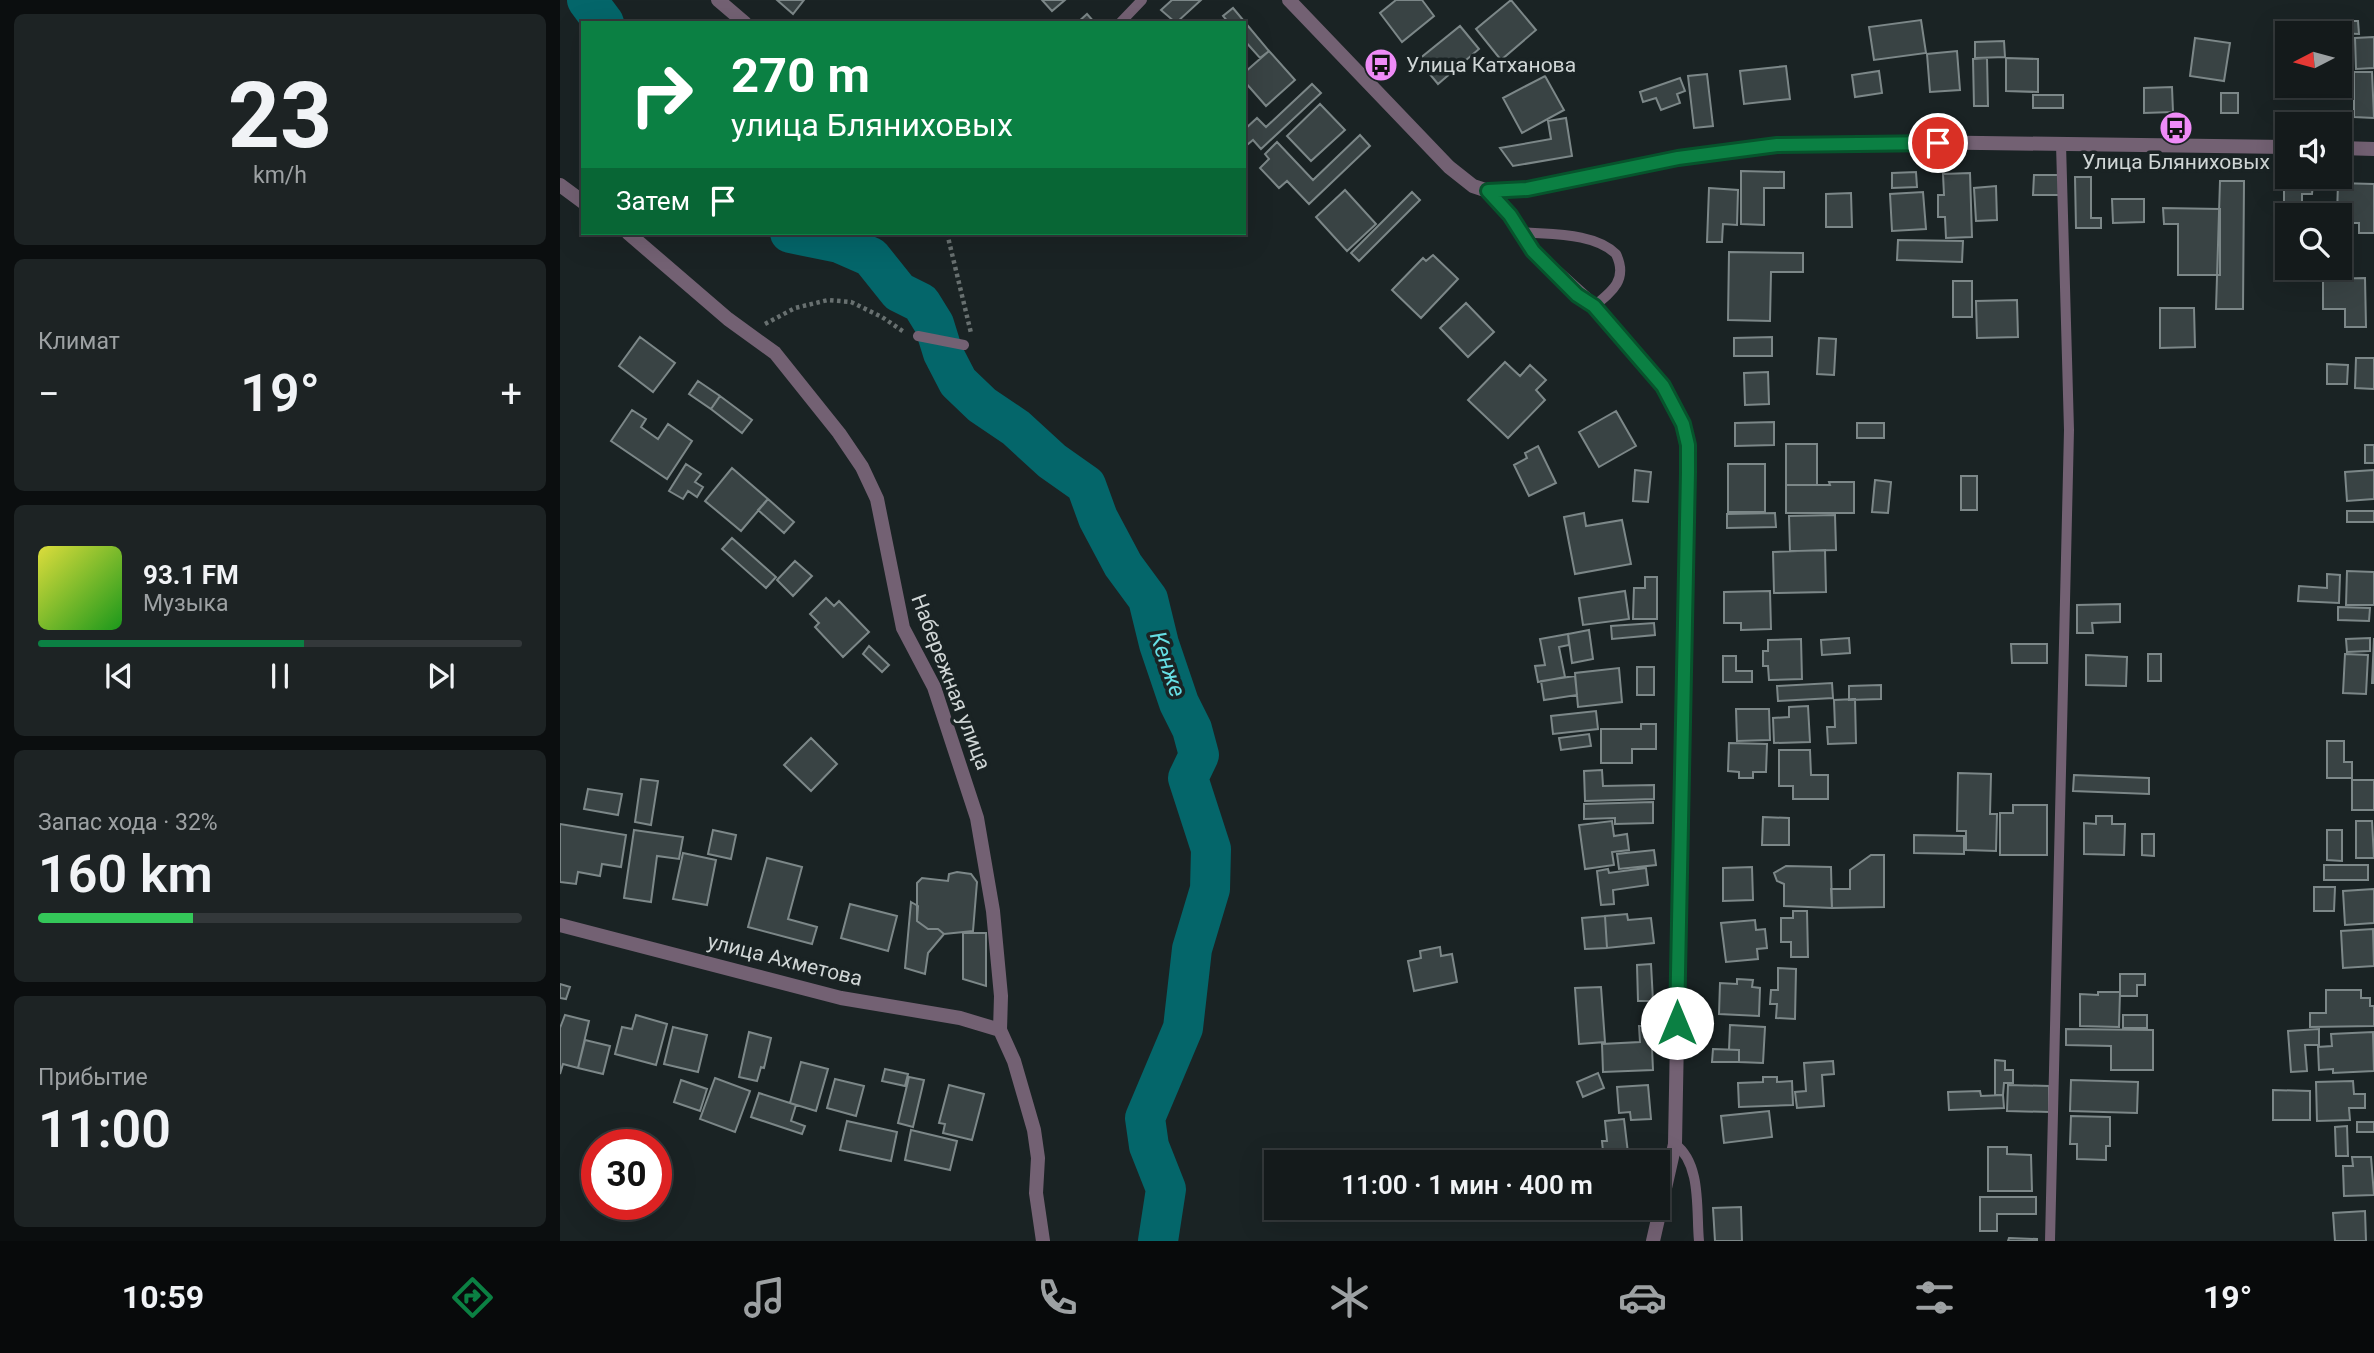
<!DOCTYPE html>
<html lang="ru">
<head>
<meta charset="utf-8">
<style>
  :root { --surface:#141a1b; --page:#1d2324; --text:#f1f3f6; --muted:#9da1a3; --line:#33383a; --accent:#0b8043 }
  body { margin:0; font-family:Roboto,sans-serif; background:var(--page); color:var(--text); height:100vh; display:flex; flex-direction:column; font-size:26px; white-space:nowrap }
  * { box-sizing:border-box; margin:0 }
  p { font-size:23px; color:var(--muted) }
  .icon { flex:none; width:38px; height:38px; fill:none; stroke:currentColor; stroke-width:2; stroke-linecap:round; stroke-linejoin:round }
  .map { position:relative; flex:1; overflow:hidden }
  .side { display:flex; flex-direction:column; gap:14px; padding:14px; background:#0b0e0f; width:560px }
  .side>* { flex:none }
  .hud { position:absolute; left:21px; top:21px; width:665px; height:214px; border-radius:0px; box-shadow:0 7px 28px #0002,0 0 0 2px var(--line); background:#0b8043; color:#fff; overflow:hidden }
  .needle { width:46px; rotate:264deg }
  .fabs { position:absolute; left:1715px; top:21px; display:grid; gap:14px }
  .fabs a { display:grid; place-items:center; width:77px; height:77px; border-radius:0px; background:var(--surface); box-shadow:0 7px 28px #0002,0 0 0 2px var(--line); font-size:35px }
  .speed { position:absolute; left:21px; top:1129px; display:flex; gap:14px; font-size:35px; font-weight:700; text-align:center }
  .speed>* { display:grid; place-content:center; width:91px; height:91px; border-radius:50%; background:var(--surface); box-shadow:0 7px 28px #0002,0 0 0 2px var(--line); line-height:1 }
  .speed .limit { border:10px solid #d22; background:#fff; color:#111 }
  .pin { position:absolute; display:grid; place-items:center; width:60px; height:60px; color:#fff; margin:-30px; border:4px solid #fff; border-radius:50%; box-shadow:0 2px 7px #0007 }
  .me { position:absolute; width:77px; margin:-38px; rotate:0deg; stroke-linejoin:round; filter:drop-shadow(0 0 5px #0008) }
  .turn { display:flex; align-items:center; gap:24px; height:147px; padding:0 35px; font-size:32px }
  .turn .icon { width:91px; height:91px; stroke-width:2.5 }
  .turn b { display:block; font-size:49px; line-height:60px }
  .then { display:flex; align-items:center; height:66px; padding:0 35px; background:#0003; gap:14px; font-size:26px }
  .big { font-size:52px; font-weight:600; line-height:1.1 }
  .side .widget { flex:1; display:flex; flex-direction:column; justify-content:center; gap:10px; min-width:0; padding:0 24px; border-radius:10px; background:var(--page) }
  .side .dial { align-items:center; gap:0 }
  .dial b { font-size:91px; line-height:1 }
  .song { display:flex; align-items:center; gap:21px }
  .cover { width:84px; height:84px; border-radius:10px; background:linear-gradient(135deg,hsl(60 70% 55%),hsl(120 70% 35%)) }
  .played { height:7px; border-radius:4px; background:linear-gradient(90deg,var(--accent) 55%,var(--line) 55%) }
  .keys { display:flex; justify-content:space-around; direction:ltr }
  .heat { display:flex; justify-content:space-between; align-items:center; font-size:38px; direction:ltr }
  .charge { height:10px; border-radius:5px; background:linear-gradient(90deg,#34c759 32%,var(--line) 0) }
  .trip { position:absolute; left:704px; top:1150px; width:406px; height:70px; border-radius:0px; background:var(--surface); box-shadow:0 7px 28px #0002,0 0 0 2px var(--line); font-weight:600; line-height:70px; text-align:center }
  .tabs { display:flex; height:112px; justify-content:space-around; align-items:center; background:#080a0b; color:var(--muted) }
  .tabs .icon { width:49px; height:49px }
  .tabs .on { color:var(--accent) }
  .tabs b { font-size:32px; color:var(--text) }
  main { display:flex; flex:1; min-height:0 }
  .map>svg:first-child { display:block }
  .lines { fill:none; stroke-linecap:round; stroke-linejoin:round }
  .river { stroke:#04666a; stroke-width:40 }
  .building { fill:#394344; stroke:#7c8788; stroke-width:2 }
  .path { stroke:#687070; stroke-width:4.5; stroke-dasharray:3.5 3.5; stroke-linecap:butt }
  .lane { stroke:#736173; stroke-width:10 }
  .street { stroke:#736173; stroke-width:14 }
  .route-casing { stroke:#07532c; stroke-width:18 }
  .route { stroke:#0b8043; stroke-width:12 }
  .labels { text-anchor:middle; stroke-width:7; stroke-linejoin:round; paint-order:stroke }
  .poi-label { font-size:21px; fill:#d0d6d6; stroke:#1a2324; text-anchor:start }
  .street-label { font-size:21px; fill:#d0d6d6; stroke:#1a2324 }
  .water-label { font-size:23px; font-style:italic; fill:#66dee4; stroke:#1a2324 }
</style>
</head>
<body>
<main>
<section class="side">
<div class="widget dial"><b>23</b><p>km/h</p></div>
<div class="widget"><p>Климат</p>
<div class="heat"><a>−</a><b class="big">19°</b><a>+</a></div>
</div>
<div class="widget">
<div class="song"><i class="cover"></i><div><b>93.1 FM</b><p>Музыка</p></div></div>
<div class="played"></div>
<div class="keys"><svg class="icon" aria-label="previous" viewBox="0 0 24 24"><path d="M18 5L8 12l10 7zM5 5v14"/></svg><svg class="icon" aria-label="pause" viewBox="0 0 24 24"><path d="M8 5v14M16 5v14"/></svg><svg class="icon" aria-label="next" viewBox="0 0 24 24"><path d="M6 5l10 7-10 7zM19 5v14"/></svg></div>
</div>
<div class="widget"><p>Запас хода · 32%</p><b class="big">160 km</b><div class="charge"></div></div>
<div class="widget"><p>Прибытие</p><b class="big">11:00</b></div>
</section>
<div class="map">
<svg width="1814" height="1241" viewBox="0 0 1814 1241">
  <rect width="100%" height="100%" fill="#1a2324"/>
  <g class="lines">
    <path class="river" d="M27 0 44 23
      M230 233 279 243 311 257 339 292 361 303 374 324 383 353 398 382 422 405 456 428 492 461 526 485 538 518 563 565 588 599 599 644 619 703 632 729 639 755 628 778 651 849 650 889 632 949 623 1028 585 1118 589 1146 606 1189 598 1241"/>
  </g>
  <path class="building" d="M217 0H244L233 14Z
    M482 0H505L492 11Z
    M612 0H641L616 23 601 10Z
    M836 0H862L874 16 842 42 820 13Z
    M951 0 976 30 941 60 916 29Z
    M673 8 709 51 700 58 684 40V23H669L663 16Z
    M527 14 535 23H517Z
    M1361 20 1366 53 1314 60 1309 27Z
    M1774 21H1798L1799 34 1775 33Z
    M900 26 919 49 878 84 858 60Z
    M1814 37V68L1796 69 1795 38Z
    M1635 38 1670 43 1664 81 1630 76Z
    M1444 41 1445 57 1415 58V42Z
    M709 51 735 80 706 106 684 81V73Z
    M1397 51 1400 90 1370 92 1367 54Z
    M1427 58 1428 106H1414L1413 59Z
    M1446 58 1478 59V92L1446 91Z
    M1226 66 1230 99 1184 104 1180 71Z
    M1319 71 1322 93 1295 97 1292 75Z
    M1794 72H1812L1814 118 1794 117Z
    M1147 74 1153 126 1134 128 1128 76Z
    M985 76 1004 110 962 133 943 98Z
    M1120 78 1125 91 1117 94 1120 103 1101 110 1096 98 1083 102 1080 92Z
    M752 84 761 93 701 149 693 140 687 145 684 142V130L697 118 706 127Z
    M1612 87 1613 112 1584 113V88Z
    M1661 93H1678V113H1661Z
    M1473 95H1503V108H1473Z
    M760 104 785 130 751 161 727 136Z
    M1006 118 1012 156 953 166 940 148 991 139 988 121Z
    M800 135 810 146 749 204 727 181 719 188 700 168 709 159 705 154 717 142 753 180Z
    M1181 171 1224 172V188H1204V225L1181 224Z
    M1356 172 1357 187 1332 188V173Z
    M1410 173 1412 237 1386 238 1385 217H1378V195H1384L1383 174Z
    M1474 175H1499V195H1473Z
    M1515 177H1531V218H1541V228H1516Z
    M1660 181H1684L1683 309H1656Z
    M1724 183H1753L1752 194H1742V203H1724Z
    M1778 183 1814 184V233H1799V223H1781L1777 215Z
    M1436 186 1437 220 1416 221 1414 188Z
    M1149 188 1178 190 1177 225 1163 224 1162 242H1147Z
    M785 190 816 224 787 251 756 217Z
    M852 192 860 200 799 261 791 253Z
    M1363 192 1366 229 1332 231 1330 194Z
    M1291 193 1292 227H1266V194Z
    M1552 199H1584V222L1553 223Z
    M1603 208 1660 209V275H1618V224H1604Z
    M1338 240 1403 241 1402 262 1337 260Z
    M1169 252 1243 253V272H1211L1210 321 1168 320Z
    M873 255 898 279 861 318 832 290 863 258 866 261Z
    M1805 278 1806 327H1785V309H1763V279Z
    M1393 281H1412V317H1393Z
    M1457 300 1458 337 1417 338 1416 301Z
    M906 303 934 332 908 357 880 328Z
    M1600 308H1634L1635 347 1600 348Z
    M80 337 115 363 93 392 59 366Z
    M1212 337V356H1174V338Z
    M1259 338 1276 339 1274 375 1257 374Z
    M1796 358H1814V389L1795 388Z
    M945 362 960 376 970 365 986 380 976 390 985 400 948 438 908 400Z
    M1767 364 1788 365 1787 384H1767Z
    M1208 372 1209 404 1185 405 1184 373Z
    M138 381 160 396 151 409 129 394Z
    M160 396 192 420 182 433 151 409Z
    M72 410 86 419 81 427 98 439 108 424 132 441 107 479 51 441Z
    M1056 411 1076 446 1039 467 1019 432Z
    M1214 422V445L1175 446V423Z
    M1297 423H1324V438H1297Z
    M1226 444H1257V485H1226Z
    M1805 445H1814V463H1805Z
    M978 446 996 483 969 496 954 465 967 458 965 453Z
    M126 464 141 474 135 482 143 487 137 497 128 491 123 499 109 491Z
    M1168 464H1205V512H1168Z
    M172 468 208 499 181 531 145 501Z
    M1075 470 1091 472 1088 502 1073 501Z
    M1814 470V499L1787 501 1785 472Z
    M1401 476H1417V510H1401Z
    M1315 480 1331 482 1328 513 1312 512Z
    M1269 482H1294V513H1226V485H1270Z
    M208 499 234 522 224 533 198 510Z
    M1787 511H1814V522H1787Z
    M1024 513 1026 526 1062 520 1071 564 1015 574 1004 517Z
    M1215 513 1216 527 1167 528V514Z
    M1275 515 1276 550 1230 551 1229 516Z
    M172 538 216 577 206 588 162 549Z
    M1265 550 1266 592 1214 593 1213 552Z
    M235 561 252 576 233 596 217 580Z
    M1787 571 1814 572V605H1786Z
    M1767 574 1780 575 1779 603 1738 601 1739 586 1767 588Z
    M1085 577H1097V619H1073L1074 588H1085Z
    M1065 591 1069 619 1023 625 1019 598Z
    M1210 591 1211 629 1181 630V623H1164V592Z
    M266 598 274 606 279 601 309 632 283 657 255 627 259 623 250 614Z
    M1560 604V622L1532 623 1533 633H1517V605Z
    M1778 607 1810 608 1809 621 1778 620Z
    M1094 623 1095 635 1052 639 1051 626Z
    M1029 630 1033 659 1012 663 1008 634Z
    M1008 634 1009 645 999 647 1005 677 978 682 975 666 985 665 980 639Z
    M1289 638 1290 653 1262 655 1261 640Z
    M1810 638V651L1787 652 1786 639Z
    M1814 638V683H1812Z
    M1241 639 1242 679 1209 680 1208 666H1203V651H1208V640Z
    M1451 644H1487V663H1452Z
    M309 646 329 665 322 672 303 654Z
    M1588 654H1601V681H1588Z
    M1785 654 1808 655 1806 694 1783 693Z
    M1526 655 1567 657 1566 686 1526 685Z
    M1163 656H1176V671H1192V682H1163Z
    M1077 667H1094V695H1077Z
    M1059 668 1062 702 1018 707 1015 673Z
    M1015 676 1017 695 984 700 981 681Z
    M1272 683 1273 698 1218 701 1217 686Z
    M1321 685V699L1289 700V686Z
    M1295 699 1296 743 1268 744 1267 727H1275L1274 700Z
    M1248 706 1250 742 1214 743 1213 718 1229 717V707Z
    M1176 709H1209L1210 740 1177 741Z
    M1036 711 1038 729 993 734 991 716Z
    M1081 724H1096V749H1072V763H1041V729H1081Z
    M1029 734 1031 746 1001 750 999 738Z
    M251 738 277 764 251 791 224 765Z
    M1767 741H1784V762H1792V778H1767Z
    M1169 743 1207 744 1206 772H1193V778H1179V772L1168 771Z
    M1219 750H1250L1251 775H1268V799H1233V786H1219Z
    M1042 770 1043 786 1094 785V799L1025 801 1024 771Z
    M1398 773 1431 774 1430 814H1437L1436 851 1406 850V831H1397Z
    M1514 775 1589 778V794L1513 791Z
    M81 779 98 781 91 825 75 822Z
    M1792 780H1814V810H1792Z
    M28 789 62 794 58 815 24 809Z
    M1093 802V823L1055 824V818L1024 819V804Z
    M1453 805H1487V855H1440V813H1453Z
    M1536 816H1552V824H1565L1564 855 1524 854V823L1536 824Z
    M1203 817 1229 818V845H1202Z
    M1052 821 1054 836 1067 834 1069 850 1052 852 1054 865 1025 869 1019 825Z
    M1796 821H1812L1814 858H1796Z
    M0 824 66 835 61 867 42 864 40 876 18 872 16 884 0 882Z
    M74 830 123 837 119 859 97 856 91 902 64 898Z
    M153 830 176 835 171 859 148 854Z
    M1767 830H1782V861L1767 860Z
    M1582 834H1594V856L1582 855Z
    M1354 835 1404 836V854L1354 853Z
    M1094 850 1096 865 1059 869 1057 854Z
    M123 853 156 860 147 905 113 899Z
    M1311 855H1324V907L1272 908 1271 889H1290V870Z
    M207 858 242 867 228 919 257 927 252 944 188 927Z
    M1764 865H1808V880H1764Z
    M1226 866 1271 867 1272 908 1224 906V884L1217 881 1214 873Z
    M1192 867 1193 900 1163 901V868Z
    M1086 868 1088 885 1053 890 1054 904 1041 905 1037 871 1048 869 1049 873Z
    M397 872 411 874 417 882 413 931 384 934 378 929H368L357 921V883L362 878 388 881 389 874Z
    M1754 887H1775L1774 911H1754Z
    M1814 889V923L1785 925 1783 891Z
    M351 902 358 906 357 921 368 929H378L384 934 368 953 365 974 345 968Z
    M290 904 337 916 328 951 281 938Z
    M1233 911H1247L1248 957H1231V942H1221V918H1233Z
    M1067 914 1068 920 1091 918 1094 943 1047 948 1045 916Z
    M1045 916 1047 948 1025 949 1022 918Z
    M1195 920 1196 930 1205 929 1207 948 1197 949 1198 959 1166 962 1161 923Z
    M1813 929 1814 966 1783 968 1781 931Z
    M403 933H426V986L403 979Z
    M880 947 881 956 892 954 897 982 854 991 848 961 861 958 860 951Z
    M1091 964 1093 1001H1078L1077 965Z
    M1218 968 1236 969 1235 1019 1216 1018 1217 1004H1210L1211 990H1218Z
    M1560 974H1585V985H1577V996H1560Z
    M1177 979 1193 980 1192 987 1200 988 1199 1016 1159 1014 1160 983 1177 984Z
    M0 984 10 987 6 999 0 998Z
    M1041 987 1045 1042 1019 1044 1015 988Z
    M1766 990H1801V998H1810V1006H1814V1026L1750 1027V1013H1766Z
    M1538 992H1560L1559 1027 1520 1026V994L1538 995Z
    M5 1015 29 1021 18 1068 3 1064 0 1074V1028Z
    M76 1015 107 1024 96 1065 55 1054 62 1027 72 1029Z
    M1563 1015H1587V1028H1563Z
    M1170 1025 1205 1027 1203 1063 1179 1062V1050H1169Z
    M1079 1026H1091L1093 1070 1043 1072 1042 1044 1080 1042Z
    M113 1027 147 1035 138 1072 104 1064Z
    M1506 1029 1593 1030V1070H1551V1046L1506 1045Z
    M1759 1029V1045H1745L1747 1071 1731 1072 1728 1031Z
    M189 1032 211 1038 204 1068 201 1067 197 1081 179 1077Z
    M1813 1032 1814 1071 1773 1073V1069L1759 1070 1758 1047 1772 1046 1771 1034Z
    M25 1040 50 1046 43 1074 18 1068Z
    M1153 1049 1179 1050V1062H1152Z
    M1435 1060 1445 1061V1070H1453V1083H1444L1443 1095H1435Z
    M1273 1061 1274 1074 1262 1075 1264 1106 1237 1108 1235 1092 1246 1091 1244 1063Z
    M241 1062 268 1069 256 1111 230 1103Z
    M325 1069 348 1074 345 1086 322 1081Z
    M1038 1073 1044 1088 1023 1097 1017 1082Z
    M349 1077 364 1080 353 1127 338 1123Z
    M1203 1077H1217V1082L1232 1081 1233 1105 1179 1107 1178 1083 1203 1082Z
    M155 1078 190 1091 175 1132 140 1119Z
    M275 1079 304 1086 296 1116 267 1108Z
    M121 1080 147 1089 140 1111 114 1102Z
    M1511 1080 1578 1082 1577 1113 1510 1111Z
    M1793 1081 1794 1094H1805V1108H1789L1790 1120 1757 1121 1756 1082Z
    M389 1085 424 1094 412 1140 383 1133 385 1124 379 1123Z
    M1088 1085 1091 1119 1071 1120 1070 1112 1059 1113 1057 1087Z
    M1448 1085 1489 1086V1112L1447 1111Z
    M1713 1090 1750 1091V1120H1713Z
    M1420 1091 1421 1096 1443 1095 1444 1108 1389 1110 1388 1092Z
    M199 1093 236 1105 231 1121 245 1126 242 1134 191 1117Z
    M1209 1111 1212 1137 1164 1143 1161 1116Z
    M1511 1116 1550 1117V1146H1546V1160L1517 1159V1144H1510Z
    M1064 1119 1068 1153 1095 1150 1096 1162H1044L1042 1141H1047L1045 1121Z
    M287 1121 337 1132 331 1161 280 1150Z
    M1797 1122H1814V1132H1797Z
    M1787 1126 1788 1156H1776L1775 1127Z
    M351 1130 397 1141 390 1170 345 1160Z
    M1428 1147H1447V1154L1471 1155 1472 1191H1428Z
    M1792 1157H1811L1814 1195 1784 1196 1783 1166H1793Z
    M1420 1197H1476V1214H1437V1231H1420Z
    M1181 1207 1182 1241H1155L1153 1208Z
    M1805 1211 1806 1241H1775L1773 1213Z
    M1449 1238 1477 1239V1241H1448Z"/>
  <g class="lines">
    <path class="path" d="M387 233 411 333
      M205 324 235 308 268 300 291 302 322 317 344 332"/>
    <path class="lane" d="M560 23 582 0
      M960 232C990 235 1033 232 1056 254 1068 279 1053 291 1034 306
      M358 336 404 345
      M1115 1144C1142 1164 1136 1211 1139 1241
      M1490 1241 1509 430 1501 144"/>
    <path class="street" d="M158 0 185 23
      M729 0 889 167 913 186 928 191 950 215 973 251 1034 306 1082 362 1110 397 1123 424 1128 445 1115 1144 1093 1241
      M1780 148 1814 149
      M0 185 23 202
      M928 191 967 189 1118 158 1218 145 1351 142 1727 147
      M68 233 168 319 215 353 279 433 302 467 317 499 343 628 374 687 417 818 433 911 441 996 440 1030 454 1061 474 1130 478 1158 476 1193 483 1241
      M0 925 281 998 400 1018 440 1030"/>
  </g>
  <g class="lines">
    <defs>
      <path id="route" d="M1117 1023 1128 472V445L1123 424 1103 386 1034 306 1017 295 973 251 950 215 928 191 967 189 1118 158 1217 145 1378 143"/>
    </defs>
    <use href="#route" class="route-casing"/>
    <use href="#route" class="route"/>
  </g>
  <defs>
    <symbol id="bus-disc" viewBox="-11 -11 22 22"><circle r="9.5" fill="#ef8bf7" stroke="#1a2324"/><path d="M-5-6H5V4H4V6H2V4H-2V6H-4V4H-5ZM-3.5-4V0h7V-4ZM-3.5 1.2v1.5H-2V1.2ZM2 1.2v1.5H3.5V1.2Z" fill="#111"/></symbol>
  </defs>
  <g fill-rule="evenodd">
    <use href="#bus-disc" x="802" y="46" width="38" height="38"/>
    <use href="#bus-disc" x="1597" y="109" width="38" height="38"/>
  </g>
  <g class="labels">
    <g class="poi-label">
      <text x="846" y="72">Улица Катханова</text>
      <text x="1616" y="169" text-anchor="middle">Улица Бляниховых</text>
    </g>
    <g class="street-label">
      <text transform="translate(391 682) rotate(69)" y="7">Набережная улица</text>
      <text transform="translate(225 960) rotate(14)" y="7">улица Ахметова</text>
    </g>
    <g class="water-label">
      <text transform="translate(608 664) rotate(71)" y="8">Кенже</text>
    </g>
  </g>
</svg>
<div class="fabs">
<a><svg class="needle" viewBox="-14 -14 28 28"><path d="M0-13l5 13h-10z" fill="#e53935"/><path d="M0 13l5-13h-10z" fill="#9da1a3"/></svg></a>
<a><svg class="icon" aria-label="sound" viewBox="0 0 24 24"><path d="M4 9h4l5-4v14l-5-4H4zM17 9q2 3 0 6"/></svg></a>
<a><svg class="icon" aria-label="search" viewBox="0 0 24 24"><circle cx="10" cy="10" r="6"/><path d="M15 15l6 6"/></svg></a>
</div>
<div class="speed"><div class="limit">30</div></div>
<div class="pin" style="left:1378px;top:143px;background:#d93025"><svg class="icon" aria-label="arrive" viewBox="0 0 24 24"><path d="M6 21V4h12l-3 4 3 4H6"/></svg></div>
<svg class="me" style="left:1117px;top:1023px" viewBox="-20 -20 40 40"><circle r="19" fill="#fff"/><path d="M0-13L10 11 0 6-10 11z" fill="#0b8043"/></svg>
<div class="trip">11:00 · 1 мин · 400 m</div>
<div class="hud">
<div class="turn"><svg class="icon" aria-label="right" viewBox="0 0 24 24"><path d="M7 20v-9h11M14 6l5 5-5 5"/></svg><div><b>270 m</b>улица Бляниховых</div></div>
<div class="then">Затем<svg class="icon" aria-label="arrive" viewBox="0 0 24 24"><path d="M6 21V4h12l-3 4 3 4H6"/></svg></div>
</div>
</div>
</main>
<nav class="tabs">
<b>10:59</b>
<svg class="icon on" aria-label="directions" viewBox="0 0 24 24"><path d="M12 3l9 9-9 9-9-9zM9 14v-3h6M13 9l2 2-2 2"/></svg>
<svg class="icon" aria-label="music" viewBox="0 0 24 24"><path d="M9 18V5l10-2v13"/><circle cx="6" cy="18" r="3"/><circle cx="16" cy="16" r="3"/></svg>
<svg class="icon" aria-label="phone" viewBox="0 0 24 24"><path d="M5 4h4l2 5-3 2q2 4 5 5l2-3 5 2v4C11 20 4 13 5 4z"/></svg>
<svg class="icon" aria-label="climate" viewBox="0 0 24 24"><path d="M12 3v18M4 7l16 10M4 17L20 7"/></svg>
<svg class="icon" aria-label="car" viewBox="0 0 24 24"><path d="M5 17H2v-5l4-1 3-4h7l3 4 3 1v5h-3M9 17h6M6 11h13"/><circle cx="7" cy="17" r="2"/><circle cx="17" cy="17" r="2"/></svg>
<svg class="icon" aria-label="filters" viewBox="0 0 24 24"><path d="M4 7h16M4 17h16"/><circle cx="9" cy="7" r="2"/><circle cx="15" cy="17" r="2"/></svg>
<b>19°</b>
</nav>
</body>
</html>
